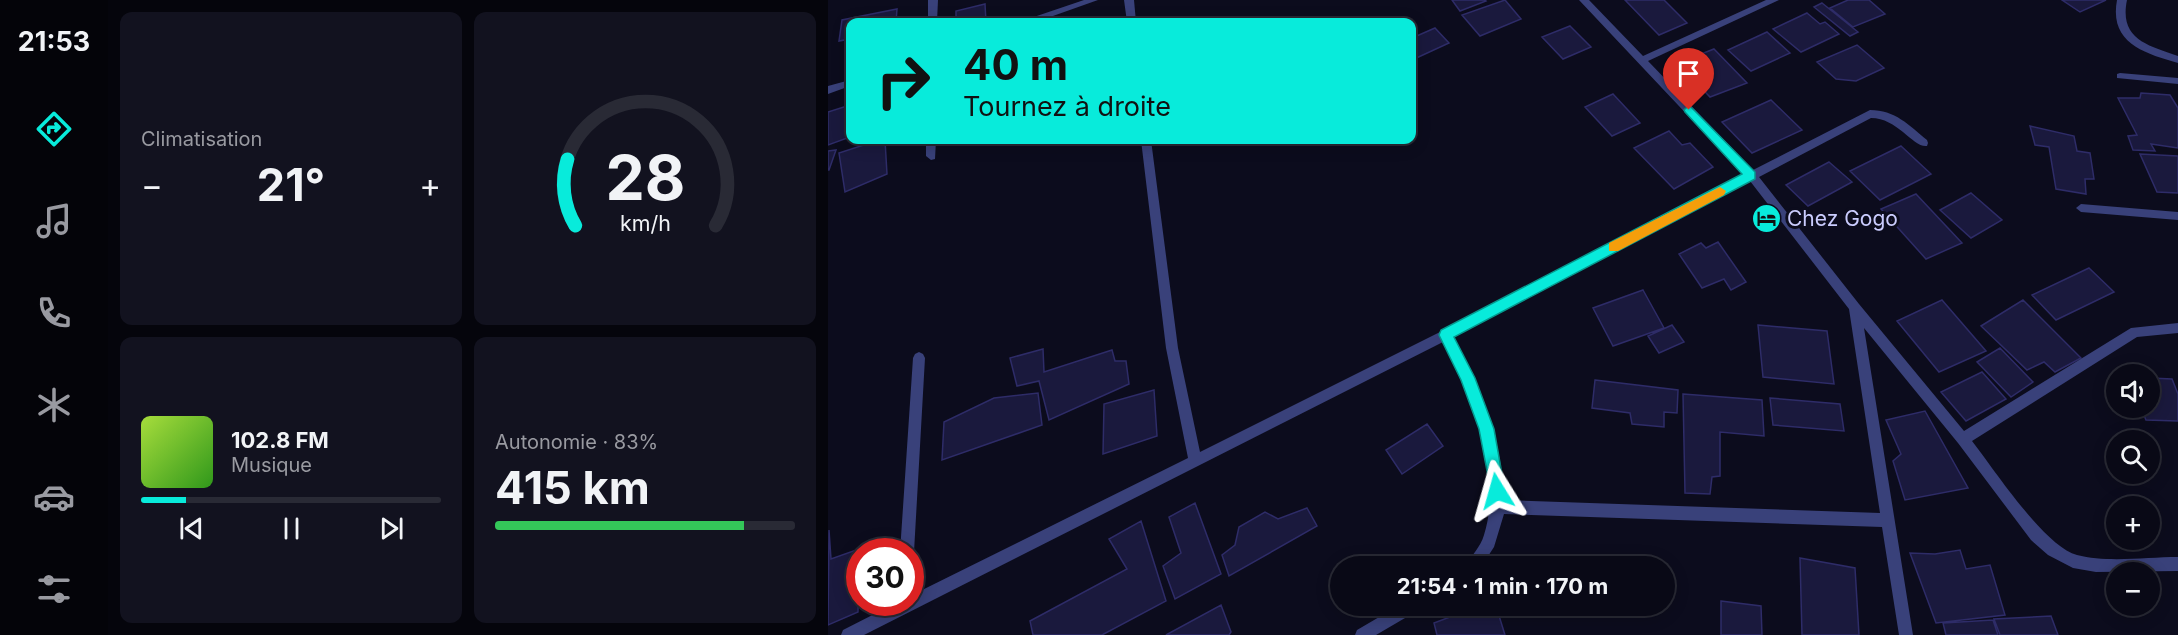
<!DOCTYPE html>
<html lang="fr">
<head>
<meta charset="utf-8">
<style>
  :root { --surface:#090916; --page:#12121f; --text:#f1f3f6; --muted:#999aa1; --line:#292a35; --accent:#08ebdb }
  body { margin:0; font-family:Inter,sans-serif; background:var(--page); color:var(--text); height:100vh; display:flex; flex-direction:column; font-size:22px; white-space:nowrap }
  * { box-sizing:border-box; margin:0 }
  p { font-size:20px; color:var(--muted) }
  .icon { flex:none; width:33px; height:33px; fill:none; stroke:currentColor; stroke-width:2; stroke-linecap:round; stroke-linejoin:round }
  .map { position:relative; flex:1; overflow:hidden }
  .side { display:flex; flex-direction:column; gap:12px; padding:12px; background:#05050c; width:720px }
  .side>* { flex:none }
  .hud { position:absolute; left:18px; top:18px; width:570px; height:126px; border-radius:12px; box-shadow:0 3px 15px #0003,0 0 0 2px var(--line); background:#08ebdb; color:#111; overflow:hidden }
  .controls { position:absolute; left:1278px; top:364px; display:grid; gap:12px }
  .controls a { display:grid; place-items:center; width:54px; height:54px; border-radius:50%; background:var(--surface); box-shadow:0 3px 15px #0003,0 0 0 2px var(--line); font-size:30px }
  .speed { position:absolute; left:18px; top:538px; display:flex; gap:12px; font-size:30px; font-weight:700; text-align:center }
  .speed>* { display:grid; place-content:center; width:78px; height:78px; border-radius:50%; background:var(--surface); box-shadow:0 3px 15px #0003,0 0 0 2px var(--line); line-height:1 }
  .speed .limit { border:9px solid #d22; background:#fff; color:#111 }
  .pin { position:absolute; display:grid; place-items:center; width:51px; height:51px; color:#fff; margin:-62px -26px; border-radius:50% 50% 50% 0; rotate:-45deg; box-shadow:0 0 6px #0007 }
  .pin .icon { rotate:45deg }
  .me { position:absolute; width:66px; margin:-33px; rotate:352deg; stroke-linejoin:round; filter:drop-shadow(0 0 4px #0008) }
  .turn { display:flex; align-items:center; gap:21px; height:126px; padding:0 18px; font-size:27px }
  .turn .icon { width:78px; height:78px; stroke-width:2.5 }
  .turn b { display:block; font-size:42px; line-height:51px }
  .big { font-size:45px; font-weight:700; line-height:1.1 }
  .side .widget { flex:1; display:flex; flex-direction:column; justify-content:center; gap:9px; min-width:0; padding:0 21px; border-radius:12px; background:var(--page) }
  .side .dial { align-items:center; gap:0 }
  .dial svg { height:156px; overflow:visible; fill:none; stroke:var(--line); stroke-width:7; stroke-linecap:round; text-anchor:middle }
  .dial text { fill:var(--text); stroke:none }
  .song { display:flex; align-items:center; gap:18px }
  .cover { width:72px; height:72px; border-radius:9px; background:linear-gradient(135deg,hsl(80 70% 55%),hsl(110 70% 35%)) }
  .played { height:6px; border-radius:3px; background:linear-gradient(90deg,var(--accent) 15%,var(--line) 15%) }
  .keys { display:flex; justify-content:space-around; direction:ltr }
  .heat { display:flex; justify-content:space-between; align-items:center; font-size:33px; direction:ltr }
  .charge { height:9px; border-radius:4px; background:linear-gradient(90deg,#34c759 83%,var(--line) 0) }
  .side .tiles { flex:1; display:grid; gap:12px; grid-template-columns:repeat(2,1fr) }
  .trip { position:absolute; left:502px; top:556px; width:345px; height:60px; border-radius:30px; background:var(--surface); box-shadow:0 3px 15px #0003,0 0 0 2px var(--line); font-weight:700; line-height:60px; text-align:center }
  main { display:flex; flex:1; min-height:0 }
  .menu { display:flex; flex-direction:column; width:108px; justify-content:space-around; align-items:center; background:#040409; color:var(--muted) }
  .menu .icon { width:42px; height:42px }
  .menu .current { color:var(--accent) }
  .menu b { font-size:27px; color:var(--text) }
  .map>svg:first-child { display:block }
  .building { fill:#1a193d; stroke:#2e2c68; stroke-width:1.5 }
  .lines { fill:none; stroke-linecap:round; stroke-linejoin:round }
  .minor { fill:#39417a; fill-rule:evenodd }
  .route { fill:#08ebdb; stroke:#05998e; stroke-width:1.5 }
  .slow { fill:#f59e0b }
  .labels { text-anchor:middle; stroke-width:6; stroke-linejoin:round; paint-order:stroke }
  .poi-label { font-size:21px; fill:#caccfd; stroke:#0c0c1d; text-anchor:start }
</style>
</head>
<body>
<main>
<nav class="menu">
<b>21:53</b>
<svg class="icon current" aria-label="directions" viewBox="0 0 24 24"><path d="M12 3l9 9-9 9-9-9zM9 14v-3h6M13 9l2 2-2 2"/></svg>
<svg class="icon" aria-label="music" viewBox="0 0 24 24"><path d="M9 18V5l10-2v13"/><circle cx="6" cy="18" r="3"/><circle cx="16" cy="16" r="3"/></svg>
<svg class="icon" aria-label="phone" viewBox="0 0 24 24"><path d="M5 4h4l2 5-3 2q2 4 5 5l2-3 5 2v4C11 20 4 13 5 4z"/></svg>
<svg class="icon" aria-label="climate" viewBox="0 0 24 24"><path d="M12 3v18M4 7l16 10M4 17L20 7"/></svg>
<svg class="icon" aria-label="car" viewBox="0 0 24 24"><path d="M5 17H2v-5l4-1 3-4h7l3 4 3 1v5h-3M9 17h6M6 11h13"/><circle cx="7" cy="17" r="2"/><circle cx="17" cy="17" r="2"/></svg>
<svg class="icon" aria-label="filters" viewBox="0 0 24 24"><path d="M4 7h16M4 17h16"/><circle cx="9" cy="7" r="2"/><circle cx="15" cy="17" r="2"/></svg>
</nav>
<section class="side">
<div class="tiles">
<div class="widget"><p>Climatisation</p>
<div class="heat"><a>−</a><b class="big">21°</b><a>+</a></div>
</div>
<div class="widget dial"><svg viewBox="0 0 100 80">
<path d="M14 69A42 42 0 1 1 86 69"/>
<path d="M14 69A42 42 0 0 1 10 35" stroke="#08ebdb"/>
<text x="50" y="56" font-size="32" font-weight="700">28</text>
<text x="50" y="72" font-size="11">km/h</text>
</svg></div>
<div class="widget">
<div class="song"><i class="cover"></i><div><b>102.8 FM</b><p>Musique</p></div></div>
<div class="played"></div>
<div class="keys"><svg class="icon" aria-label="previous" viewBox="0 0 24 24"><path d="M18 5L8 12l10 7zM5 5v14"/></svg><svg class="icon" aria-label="pause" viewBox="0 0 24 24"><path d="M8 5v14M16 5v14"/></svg><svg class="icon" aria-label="next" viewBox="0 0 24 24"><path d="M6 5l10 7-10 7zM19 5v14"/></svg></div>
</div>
<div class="widget"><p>Autonomie · 83%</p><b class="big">415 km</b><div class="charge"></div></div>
</div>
</section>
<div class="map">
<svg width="1350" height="635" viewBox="0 0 1350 635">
  <rect width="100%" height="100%" fill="#0c0c1d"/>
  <path class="building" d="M624 0H657L658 1 632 11Z
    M677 0 693 19 652 36 634 15Z
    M797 0H836L859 23 831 35Z
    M1020 0H1041L1057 14 1025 27 1002 8Z
    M1234 0H1278L1252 12Z
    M994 3 1030 32 1022 36 986 7Z
    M157 4 158 22H128V11Z
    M69 9 68 22H22V39L11 41 14 20Z
    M979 13 992 24 997 22 1011 34 973 52 945 29Z
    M742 26 763 47 735 59 714 37Z
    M607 28 621 43 584 60V38Z
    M939 32 962 53 923 71 900 50Z
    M1029 45 1056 68 1028 81 1008 79 989 62Z
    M886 49 919 83 882 97 850 63Z
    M1313 93 1342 95 1350 108V148L1323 144 1327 151 1305 150 1300 136 1309 135 1290 98H1312Z
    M785 94 812 123 784 136 757 107Z
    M943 100 974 130 924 153 894 122Z
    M22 105V137L0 145V112Z
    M1202 126 1246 136 1249 151 1262 153 1266 179H1257L1258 194 1228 189 1221 147 1207 145Z
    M841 131 854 145 862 143 885 167 846 189 806 148Z
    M51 140H57L59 174 17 192 11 153Z
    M1073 146 1103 174 1052 200 1022 171Z
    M8 150 1 170H0V151Z
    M1312 154 1350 156V193L1329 192Z
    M1001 162 1024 182 980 206 958 185Z
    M1143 193 1174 220 1143 238 1112 210Z
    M1088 194 1134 243 1098 259 1053 209Z
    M890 242 918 282 903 290 896 279 874 288 851 254 873 243 878 248Z
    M1261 268 1286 292 1228 320 1204 295Z
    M815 290 836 328 785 346 765 308Z
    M1114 300 1158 351 1111 372 1069 321Z
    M1195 300 1253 358 1227 372 1216 362 1199 370 1153 326Z
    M844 325 856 342 831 353 820 336Z
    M930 325 999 331 1006 384 935 377Z
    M1172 348 1205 382 1183 397 1149 362Z
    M215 349 216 372 284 350 287 361H298L301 384 221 420 211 381 189 386 182 358Z
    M1154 372 1178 399 1138 421 1113 392Z
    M1322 378 1344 379 1350 394V421L1318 420 1313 408H1322Z
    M767 380 850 390 849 413 836 412V427L804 424 802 413 764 408Z
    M326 390 329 436 275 454 276 404Z
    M210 393 214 425 114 460 116 422 166 398Z
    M855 394 934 400 936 436 892 432V476L884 477 882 494 857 493Z
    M942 398 1012 404 1016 431 945 425Z
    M1097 411 1140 488 1077 500 1065 461 1073 454 1058 420Z
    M599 424 615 446 574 474 558 450Z
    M367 503 393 574 347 599 335 566 353 553 341 517Z
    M479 508 489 526 401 576 394 555 407 545 411 527 437 512 450 519Z
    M313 521 338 601 274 635H205L202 621 299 569 281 539Z
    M1 530 3 559 31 549 30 612 0 625Z
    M1132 550 1138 569 1162 565 1177 615 1108 623 1082 553 1107 554Z
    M972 558 1027 568 1031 635H974Z
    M893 601 933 606 934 635H893Z
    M393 605 403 632 401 635H338Z
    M651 606H668L677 635H609L606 623Z
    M1223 616 1230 635H1172L1166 619Z
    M1165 620 1170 635H1118L1115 623Z"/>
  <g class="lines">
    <path class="minor" d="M100 0H110L109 22H100Z
      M256 0H270L208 22H195L197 20Z
      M296 0H306L308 22H299Z
      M751 0H761L815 56 938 0H951L820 61 925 170 1042 110C1067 110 1081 125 1099 140L1100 143 1099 146C1085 148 1070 118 1043 118L931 177 1031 304 1136 431 1303 328 1350 323V333L1309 337 1144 441C1166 469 1216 546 1249 555 1279 563 1319 557 1350 557V571L1268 572 1245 568 1220 555 1203 540 1130 443 1036 328 1085 635H1071L1054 527 676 514 666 547 653 567H638C642 556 653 547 656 535 676 470 643 401 615 342L36 635H13L15 630 68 603H82V596L360 458 338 348 313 140H323L350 348 372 452 614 331 916 175ZM922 181 1021 309 1052 513 676 500C676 443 650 388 625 337Z
      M1289 0H1299C1291 39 1319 45 1350 56V63C1316 53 1281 43 1289 0Z
      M1292 73 1350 78V84L1289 78V74Z
      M22 80V86L0 94V86Z
      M98 140H108L107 159 103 160 98 156Z
      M1253 204 1350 212V220L1253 212 1248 208Z
      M91 352 95 354 97 358 86 552 82 558V552H72L85 358 87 354Z
      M570 606H591L589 611 548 635H527L529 630Z"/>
  </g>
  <path class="route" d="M861 105 927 172V179L626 337 647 378 666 429 677 491 675 497 669 499 664 497 651 429 633 380 611 335 613 330 914 174 857 112 856 110Z"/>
  <path class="slow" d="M892 187 898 191 896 195 790 251H781V243Z"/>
  <defs>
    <symbol id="hotel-disc" viewBox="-11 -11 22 22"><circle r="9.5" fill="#08ebdb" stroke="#0c0c1d"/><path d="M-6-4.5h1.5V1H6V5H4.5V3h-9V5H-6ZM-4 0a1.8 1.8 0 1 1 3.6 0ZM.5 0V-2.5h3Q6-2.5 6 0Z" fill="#111"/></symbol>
  </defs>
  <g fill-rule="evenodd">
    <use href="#hotel-disc" x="922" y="202" width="33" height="33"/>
  </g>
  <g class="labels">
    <g class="poi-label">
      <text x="959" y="226">Chez Gogo</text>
    </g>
  </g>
</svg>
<div class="controls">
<a><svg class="icon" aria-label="sound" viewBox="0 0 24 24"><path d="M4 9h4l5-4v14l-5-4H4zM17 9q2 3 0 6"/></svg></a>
<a><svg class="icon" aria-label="search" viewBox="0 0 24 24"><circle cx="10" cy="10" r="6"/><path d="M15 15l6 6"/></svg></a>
<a>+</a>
<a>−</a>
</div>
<div class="speed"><div class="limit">30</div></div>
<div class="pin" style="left:861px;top:110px;background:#d93025"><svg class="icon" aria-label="arrive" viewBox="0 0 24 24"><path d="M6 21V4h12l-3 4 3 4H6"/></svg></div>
<svg class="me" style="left:669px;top:491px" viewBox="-20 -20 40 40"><path d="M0-17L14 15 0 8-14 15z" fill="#08ebdb" stroke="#fff" stroke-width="4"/></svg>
<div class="trip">21:54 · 1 min · 170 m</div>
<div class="hud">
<div class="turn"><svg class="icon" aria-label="right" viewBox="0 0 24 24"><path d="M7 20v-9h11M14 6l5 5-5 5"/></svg><div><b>40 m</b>Tournez à droite</div></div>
</div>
</div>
</main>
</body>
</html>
